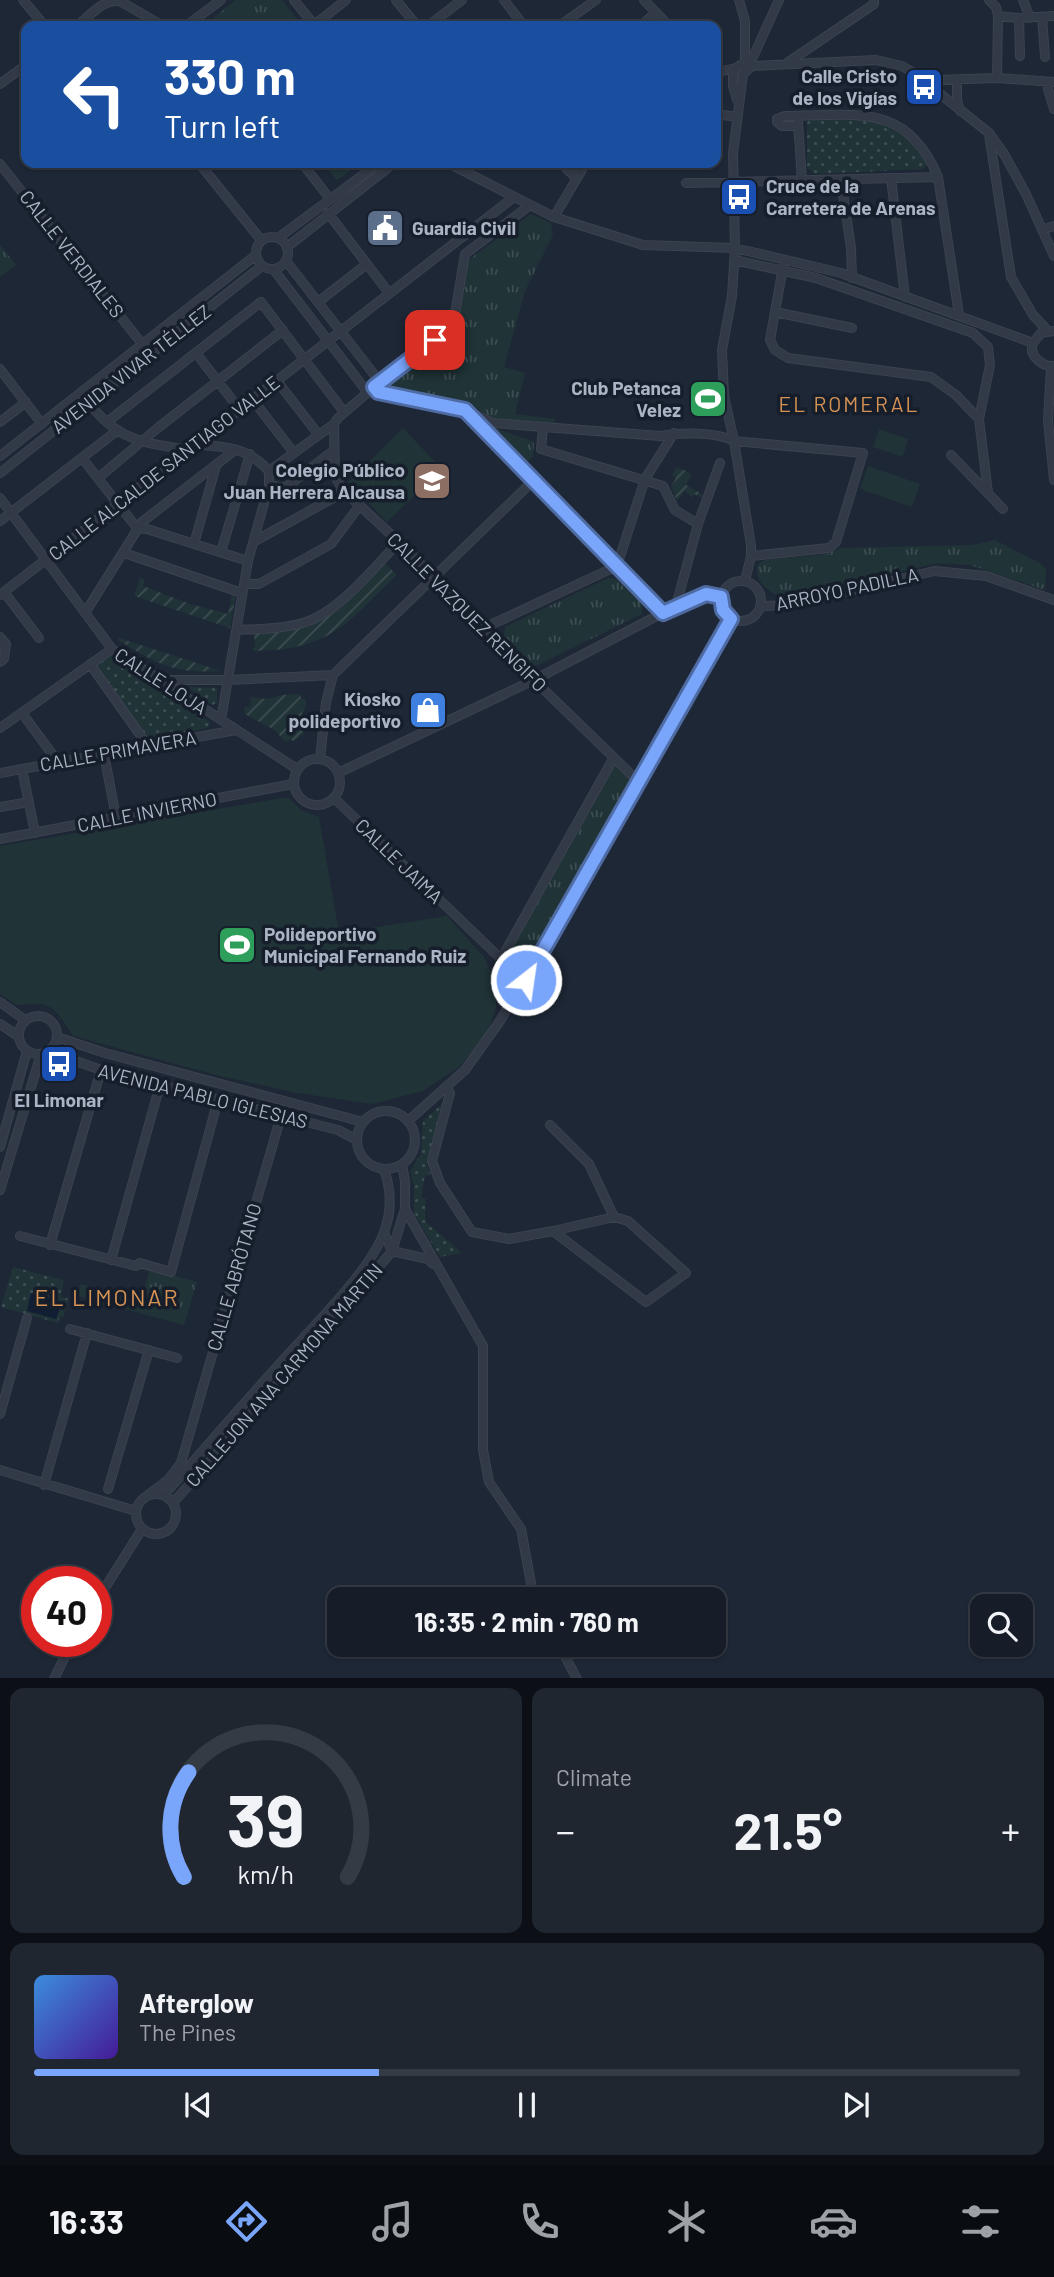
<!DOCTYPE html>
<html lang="en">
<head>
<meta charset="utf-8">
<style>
  :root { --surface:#161d28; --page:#1f2630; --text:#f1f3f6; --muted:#9ea2a8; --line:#353b45; --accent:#79a5fb }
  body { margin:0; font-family:Barlow,sans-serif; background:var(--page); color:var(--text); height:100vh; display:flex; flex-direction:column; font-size:26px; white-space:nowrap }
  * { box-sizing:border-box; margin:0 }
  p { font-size:23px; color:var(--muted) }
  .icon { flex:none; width:38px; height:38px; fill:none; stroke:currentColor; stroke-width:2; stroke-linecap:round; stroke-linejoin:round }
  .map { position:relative; height:1678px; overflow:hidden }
  .side { display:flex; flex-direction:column; gap:10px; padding:10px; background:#0c1016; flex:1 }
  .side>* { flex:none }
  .guide { position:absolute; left:21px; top:21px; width:700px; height:147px; border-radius:14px; box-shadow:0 2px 5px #0004,0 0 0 2px var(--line); background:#1a4fa0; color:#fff; overflow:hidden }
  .fabs { position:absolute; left:970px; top:1594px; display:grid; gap:14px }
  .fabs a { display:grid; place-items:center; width:63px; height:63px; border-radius:14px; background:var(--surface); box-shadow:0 2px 5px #0004,0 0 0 2px var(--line); font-size:35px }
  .speed { position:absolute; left:21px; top:1566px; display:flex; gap:14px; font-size:35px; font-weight:700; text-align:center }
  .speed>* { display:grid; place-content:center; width:91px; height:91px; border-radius:50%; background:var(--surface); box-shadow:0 2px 5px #0004,0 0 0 2px var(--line); line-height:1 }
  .speed .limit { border:10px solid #d22; background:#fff; color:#111 }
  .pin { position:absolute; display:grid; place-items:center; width:60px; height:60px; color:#fff; margin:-30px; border-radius:14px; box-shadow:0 4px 10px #0006 }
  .me { position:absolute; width:77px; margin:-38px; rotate:30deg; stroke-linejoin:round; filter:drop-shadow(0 0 5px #0008) }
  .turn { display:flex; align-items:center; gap:24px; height:147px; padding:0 28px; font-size:32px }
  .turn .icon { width:91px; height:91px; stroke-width:2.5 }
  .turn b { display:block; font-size:49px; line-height:60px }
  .big { font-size:52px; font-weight:700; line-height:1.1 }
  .side .widget { flex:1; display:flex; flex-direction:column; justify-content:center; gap:10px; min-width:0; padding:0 24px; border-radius:14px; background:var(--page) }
  .side .dial { align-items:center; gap:0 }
  .dial svg { height:182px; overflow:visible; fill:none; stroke:var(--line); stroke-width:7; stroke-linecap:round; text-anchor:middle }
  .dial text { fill:var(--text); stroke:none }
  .song { display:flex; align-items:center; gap:21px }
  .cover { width:84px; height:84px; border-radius:10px; background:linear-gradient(135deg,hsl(210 70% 55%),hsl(260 70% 35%)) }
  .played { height:7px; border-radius:4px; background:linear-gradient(90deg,var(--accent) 35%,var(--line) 35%) }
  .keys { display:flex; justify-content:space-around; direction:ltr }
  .heat { display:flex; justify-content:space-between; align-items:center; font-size:38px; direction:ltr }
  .side .tiles { flex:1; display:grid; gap:10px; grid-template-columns:1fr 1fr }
  .widget:last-child { grid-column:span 2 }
  .trip { position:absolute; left:327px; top:1587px; width:399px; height:70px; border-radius:14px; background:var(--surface); box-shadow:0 2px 5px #0004,0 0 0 2px var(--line); font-weight:700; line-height:70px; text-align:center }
  .menu { display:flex; height:112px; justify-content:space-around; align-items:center; background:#090c10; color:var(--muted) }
  .menu .icon { width:49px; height:49px }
  .menu .on { color:var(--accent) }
  .menu b { font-size:32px; color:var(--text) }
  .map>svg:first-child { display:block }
  .grass { fill:url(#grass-dots) }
  .park { fill:url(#park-tufts) }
  .garden { fill:url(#garden-furrows) }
  .pitch { fill:#203337 }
  .water { fill:#121e33 }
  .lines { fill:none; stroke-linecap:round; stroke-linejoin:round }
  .minor-casing { stroke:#3b4250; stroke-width:10 }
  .minor { stroke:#323947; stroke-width:8 }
  .route-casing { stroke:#4f6ba3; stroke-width:18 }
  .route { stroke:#79a5fb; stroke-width:12 }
  .labels { text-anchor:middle; stroke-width:7; stroke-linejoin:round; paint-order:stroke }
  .poi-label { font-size:19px; font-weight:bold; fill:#abb4c4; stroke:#171e2b; text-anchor:end }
  .street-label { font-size:19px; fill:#abb4c4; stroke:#171e2b }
  .neighbourhood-label { font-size:21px; letter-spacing:2px; fill:#d69354; stroke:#171e2b }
  .quarter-label { font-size:23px; letter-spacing:2px; fill:#d69354; stroke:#171e2b }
</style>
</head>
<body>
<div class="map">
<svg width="1054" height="1679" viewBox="0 0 1054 1679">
  <defs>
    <pattern id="grass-dots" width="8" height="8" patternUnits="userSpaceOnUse" patternTransform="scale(1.75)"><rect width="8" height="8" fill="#203337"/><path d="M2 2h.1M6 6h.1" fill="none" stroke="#3e4e52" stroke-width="1.8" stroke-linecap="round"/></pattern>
    <pattern id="park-tufts" width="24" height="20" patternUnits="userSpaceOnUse" patternTransform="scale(1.75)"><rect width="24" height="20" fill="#203337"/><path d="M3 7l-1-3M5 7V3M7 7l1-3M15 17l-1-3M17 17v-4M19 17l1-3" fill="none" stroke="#3e4e52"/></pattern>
    <pattern id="garden-furrows" width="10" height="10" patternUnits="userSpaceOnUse" patternTransform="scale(1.75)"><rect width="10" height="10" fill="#203337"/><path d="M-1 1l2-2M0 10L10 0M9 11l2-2" fill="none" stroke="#3e4e52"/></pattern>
  </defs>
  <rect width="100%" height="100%" fill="#1e2736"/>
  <path class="grass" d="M856 117C887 122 913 135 927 164L924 169 815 174 807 168V122L812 118Z
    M110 655 207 720 210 723 208 728 149 741 95 665Z
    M188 687 217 688V703L212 705Z
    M442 1104 427 1165 431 1176 425 1175 421 1198 426 1199 425 1217 427 1223 462 1253 440 1257 414 1213V1186L410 1172 421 1153 423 1121Z
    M13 1267 64 1280 61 1297 69 1299 63 1318 60 1317 58 1323 1 1307Z"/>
  <path class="park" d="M236 0H282L302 26H203Z
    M323 163H361L337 180Z
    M531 214 551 223 553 235 525 291 504 367 525 373 515 414 555 419 554 423 492 419 468 402 392 391 386 384 456 332 467 261Z
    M0 245 16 265 0 277Z
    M495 428 534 442 533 456 527 463 493 430Z
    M995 540 1040 563 1046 569 1045 590 970 565 937 563 789 599C772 595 753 584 758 564L765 560 828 554 840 548 972 545Z
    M608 578H615L642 604V614L536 666 529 663 504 636 505 627Z
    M614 763 634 783 526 978 503 959Z
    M150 1269 197 1282 184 1325 77 1296 80 1284 126 1297 130 1288 143 1292Z"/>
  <path class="garden" d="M677 467 692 474 686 485 702 494 701 498 694 494 692 497 685 491 677 501 671 486 676 478 672 475Z
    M384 562 397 575C345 625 330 650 253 651V648L255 647 254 632 325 616Z
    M140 578 145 580 143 586 190 604 228 614 232 594 236 595 230 628 134 596Z
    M119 638 221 671C174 674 157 664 118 640Z
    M300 694 301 698 306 700V706L302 713 305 728 303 735H300L299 738 293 741 290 739 288 742 283 740C275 726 258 723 245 714L244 707 251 706 250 697 267 699 282 695Z"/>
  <path class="pitch" d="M403 428 442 469 387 522 348 482Z
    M879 429 908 439 903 457 873 447Z
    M868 466 920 484 912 507 860 489Z
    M288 797 301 810 319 817 339 933 447 916 484 957 496 982V1008L486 1036 459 1067 423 1091 372 1104 297 1093 216 1075 73 1036C53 1006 53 1001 16 1005L0 994V846Z"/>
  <path class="water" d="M31 1293 62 1302 56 1319 27 1311Z"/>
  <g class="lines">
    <defs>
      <path id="minor" d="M23 0 45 26
        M118 0 163 26
        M294 0 315 26
        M396 0 417 26
        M504 0 524 26
        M644 0 669 26
        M739 0 745 21V62
        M989 0 996 7 998 16 997 78
        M1023 0 1030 18
        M998 16 1019 18 1054 16
        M1042 17 1045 57
        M1019 18 1020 56
        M314 25 346 0
        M77 26C91 15 101 0 119 1
        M186 26 221 0
        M428 26 462 0
        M559 26 596 0
        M641 26 655 13
        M787 63 874 4V0
        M752 66 876 60 902 66 914 73 989 133 1004 154 1026 194 1054 256
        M716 68 723 71 736 68
        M921 77 937 80 997 78 1054 82
        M957 80V100L960 111
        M1046 82 1054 109
        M0 84 26 65
        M737 100 733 86V74L736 68 753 57 779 0
        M716 114 737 117
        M798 122 802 181
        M798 126H782L777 122V119L785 116C853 116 906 100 938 177L959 315
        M989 134 1011 277 1033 315 1048 331
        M199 163 261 240
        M302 163 330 199
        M448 163 554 217 643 245 735 248 841 273 1033 343
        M561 163 576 178
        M0 164 143 345
        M891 178 905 297
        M841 180 851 248 852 278
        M686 183 938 177
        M328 213 389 293
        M554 217 586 163
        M1042 230 1054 226
        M256 253a16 16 0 1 1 32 0a16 16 0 1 1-32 0Z
        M278 238 379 163
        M287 247 394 163
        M465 254 529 206
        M734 260 816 278 973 333 988 347 990 365 979 419 988 493
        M286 261 380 382
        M783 267 770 340 775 350 788 358 931 377 956 395 979 419
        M274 270 368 393
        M318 302 367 264
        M775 312 852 328
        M1054 331 1041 333C1040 334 1034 342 1033 343 1028 356 1043 367 1054 366
        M196 353 240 410
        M1051 367 1048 421 1054 480
        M0 369 42 424
        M277 381 318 434
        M374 387 378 392 465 410 663 613
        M253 400 294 453
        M89 403C118 441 145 443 188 450
        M465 410 493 423 660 436C680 432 717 432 734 441L863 453 836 542 829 548 751 556
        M0 422 26 402
        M107 422 261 302 344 412
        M334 424 335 476 343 490 399 542 534 680 640 783
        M543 427 541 449 663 486 675 510 698 524
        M194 445C226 446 247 447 269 471V485L248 561 221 720
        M951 455 1003 509
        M0 456 256 255
        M82 458 137 528
        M269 471 334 424 338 418 374 387 453 326 465 254
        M0 473 262 266
        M98 478 159 427 283 330
        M269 485 335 497
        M285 488 333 451
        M0 498 112 649 297 769
        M0 521 118 430
        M137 528 147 529 248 561
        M253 542 335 497 343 490
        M194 544 216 466
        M221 552 250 454
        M124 553 242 593
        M721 601a20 20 0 1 1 40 0a20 20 0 1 1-40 0Z
        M745 581 751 556V545L734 441 724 396 722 350 732 296 735 248 733 153 743 74 752 66
        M244 584H259L331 544 360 505
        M4 592 39 638
        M0 595 514 197
        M676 606 698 524 720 463
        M761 606 791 605 934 571 986 576 1054 600
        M85 613 142 522 235 450
        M484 628 617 566 645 479 674 433
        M237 630C259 629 281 629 303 623 340 612 372 569 399 542
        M0 637 6 644 4 659 0 662
        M90 664 148 746
        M159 680H229L333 675 533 481
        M22 713 58 762
        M0 728 112 649
        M104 754 116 817
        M294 782a23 23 0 1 1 46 0a23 23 0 1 1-46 0Z
        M320 759 326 702 333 675
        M22 769 35 833
        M0 773 236 730
        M338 773 534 680 676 606 706 594 721 597
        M334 798 501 959 526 980
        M0 807 29 802
        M0 839 293 784
        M501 959 613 759
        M0 1002 25 1020
        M19 1035a19 19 0 1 1 38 0a19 19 0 1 1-38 0Z
        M0 1024 18 1036
        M57 1037 105 1053 363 1122
        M48 1051 101 1070 338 1130 357 1140
        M446 1087 450 1093 432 1161 440 1183 472 1232 509 1239 553 1231
        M357 1140a29 29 0 1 1 58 0a29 29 0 1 1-58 0Z
        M408 1121 465 1070 500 1021 640 783 724 629 731 619
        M550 1125 589 1164 614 1217
        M0 1147 27 1051
        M0 1190 41 1054
        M405 1209 483 1346V1450L489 1482 521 1529 533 1594 536 1600
        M614 1217 628 1221 686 1273 646 1302 553 1231Z
        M384 1233 392 1251 428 1259 433 1264
        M20 1236 136 1266 140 1263 171 1272 218 1100
        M50 1245 101 1070
        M111 1260 160 1085
        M70 1329 177 1358
        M0 1414 27 1318
        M0 1470 136 1511
        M44 1485 87 1333
        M108 1489 149 1350
        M136 1514a20 20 0 1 1 40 0a20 20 0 1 1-40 0Z
        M148 1495 168 1480 181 1463 281 1116
        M164 1495C208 1445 251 1395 296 1346 322 1317 372 1267 384 1232 392 1211 391 1189 384 1169
        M173 1503 350 1302 392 1251 405 1209V1182L402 1164
        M96 1602 142 1529
        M559 1645 577 1679
        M54 1679 72 1642"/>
    </defs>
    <use href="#minor" class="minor-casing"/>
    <use href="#minor" class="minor"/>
  </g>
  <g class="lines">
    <defs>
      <path id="route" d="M435 340 374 387 378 392 465 410 663 613 706 594 721 597 723 610 731 619 526 980"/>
    </defs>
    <use href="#route" class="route-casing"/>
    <use href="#route" class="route"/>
  </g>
  <defs>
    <symbol id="bus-square" viewBox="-11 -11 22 22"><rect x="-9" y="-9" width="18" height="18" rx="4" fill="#1a4fb4" stroke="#171e2b"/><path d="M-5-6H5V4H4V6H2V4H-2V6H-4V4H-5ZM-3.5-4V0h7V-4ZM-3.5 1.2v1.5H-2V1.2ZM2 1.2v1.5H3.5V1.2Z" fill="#fff"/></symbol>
    <symbol id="civic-square" viewBox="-11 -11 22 22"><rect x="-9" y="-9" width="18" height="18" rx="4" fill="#5c6f8a" stroke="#171e2b"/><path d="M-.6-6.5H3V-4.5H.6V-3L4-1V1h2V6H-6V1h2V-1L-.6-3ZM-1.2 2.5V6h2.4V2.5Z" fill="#fff"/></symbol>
    <symbol id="stadium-square" viewBox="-11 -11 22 22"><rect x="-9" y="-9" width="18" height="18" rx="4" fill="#2e9e5b" stroke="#171e2b"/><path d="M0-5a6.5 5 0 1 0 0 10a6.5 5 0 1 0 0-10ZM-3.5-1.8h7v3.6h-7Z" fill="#fff"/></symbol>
    <symbol id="school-square" viewBox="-11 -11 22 22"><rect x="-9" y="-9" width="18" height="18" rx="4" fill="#8d6e63" stroke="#171e2b"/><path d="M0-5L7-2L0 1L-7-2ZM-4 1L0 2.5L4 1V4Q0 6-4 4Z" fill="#fff"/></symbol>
    <symbol id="shop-square" viewBox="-11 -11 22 22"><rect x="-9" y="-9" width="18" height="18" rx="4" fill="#3f7fe0" stroke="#171e2b"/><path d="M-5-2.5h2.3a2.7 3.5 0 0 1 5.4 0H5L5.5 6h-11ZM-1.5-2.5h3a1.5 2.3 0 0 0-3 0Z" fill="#fff"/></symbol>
  </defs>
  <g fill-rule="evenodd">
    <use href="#bus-square" x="902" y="65" width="44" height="44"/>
    <use href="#bus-square" x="717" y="175" width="44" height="44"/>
    <use href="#civic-square" x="363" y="206" width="44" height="44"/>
    <use href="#stadium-square" x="686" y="377" width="44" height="44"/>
    <use href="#school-square" x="410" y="459" width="44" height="44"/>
    <use href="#shop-square" x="406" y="688" width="44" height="44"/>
    <use href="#stadium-square" x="215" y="923" width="44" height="44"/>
    <use href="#bus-square" x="37" y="1042" width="44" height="44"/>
  </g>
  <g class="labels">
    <g class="poi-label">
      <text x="897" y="83">Calle Cristo<tspan x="897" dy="22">de los Vigías</tspan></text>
      <text x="766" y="193" text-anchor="start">Cruce de la<tspan x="766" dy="22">Carretera de Arenas</tspan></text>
      <text x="412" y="235" text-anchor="start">Guardia Civil</text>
      <text x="681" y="395">Club Petanca<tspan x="681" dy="22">Velez</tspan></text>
      <text x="405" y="477">Colegio Público<tspan x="405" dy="22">Juan Herrera Alcausa</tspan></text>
      <text x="401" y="706">Kiosko<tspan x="401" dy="22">polideportivo</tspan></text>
      <text x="264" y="941" text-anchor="start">Polideportivo<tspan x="264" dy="22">Municipal Fernando Ruiz</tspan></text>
      <text x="59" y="1107" text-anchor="middle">El Limonar</text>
    </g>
    <g class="street-label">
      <text transform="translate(72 254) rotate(52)" y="7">CALLE VERDIALES</text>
      <text transform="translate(131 369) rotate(-38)" y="7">AVENIDA VIVAR TÉLLEZ</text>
      <text transform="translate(164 468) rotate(-38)" y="7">CALLE ALCALDE SANTIAGO VALLE</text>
      <text transform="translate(847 589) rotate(-12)" y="7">ARROYO PADILLA</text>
      <text transform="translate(467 612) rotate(45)" y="7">CALLE VAZQUEZ RENGIFO</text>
      <text transform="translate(161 681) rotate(33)" y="7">CALLE LOJA</text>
      <text transform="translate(118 751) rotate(-10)" y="7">CALLE PRIMAVERA</text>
      <text transform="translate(147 812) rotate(-11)" y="7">CALLE INVIERNO</text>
      <text transform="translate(399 861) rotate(44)" y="7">CALLE JAIMA</text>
      <text transform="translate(203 1096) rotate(14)" y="7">AVENIDA PABLO IGLESIAS</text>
      <text transform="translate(234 1277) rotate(-74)" y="7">CALLE ABRÓTANO</text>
      <text transform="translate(284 1375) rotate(-49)" y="7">CALLEJON ANA CARMONA MARTIN</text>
    </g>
    <g class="neighbourhood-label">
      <text x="849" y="412">EL ROMERAL</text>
    </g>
    <g class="quarter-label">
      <text x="107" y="1306">EL LIMONAR</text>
    </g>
  </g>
</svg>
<div class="fabs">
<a><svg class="icon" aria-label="search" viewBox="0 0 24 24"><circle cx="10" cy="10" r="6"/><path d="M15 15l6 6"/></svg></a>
</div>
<div class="speed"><div class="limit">40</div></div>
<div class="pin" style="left:435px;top:340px;background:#d93025"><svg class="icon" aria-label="arrive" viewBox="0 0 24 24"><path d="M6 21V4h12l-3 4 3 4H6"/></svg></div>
<svg class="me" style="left:526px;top:980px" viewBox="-20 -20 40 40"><circle r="17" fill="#79a5fb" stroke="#fff" stroke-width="3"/><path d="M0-11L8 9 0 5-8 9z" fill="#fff"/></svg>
<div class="trip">16:35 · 2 min · 760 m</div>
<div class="guide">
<div class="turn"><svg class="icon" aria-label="left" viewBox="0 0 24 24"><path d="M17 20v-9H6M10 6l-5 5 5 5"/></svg><div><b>330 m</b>Turn left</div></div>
</div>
</div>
<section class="side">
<div class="tiles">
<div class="widget dial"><svg viewBox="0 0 100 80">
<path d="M14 69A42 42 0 1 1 86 69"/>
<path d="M14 69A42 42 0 0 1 16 23" stroke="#79a5fb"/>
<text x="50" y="56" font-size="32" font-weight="700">39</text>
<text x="50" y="72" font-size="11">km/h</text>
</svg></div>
<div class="widget"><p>Climate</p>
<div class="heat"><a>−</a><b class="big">21.5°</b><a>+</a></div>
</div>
<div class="widget">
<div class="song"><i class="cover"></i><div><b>Afterglow</b><p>The Pines</p></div></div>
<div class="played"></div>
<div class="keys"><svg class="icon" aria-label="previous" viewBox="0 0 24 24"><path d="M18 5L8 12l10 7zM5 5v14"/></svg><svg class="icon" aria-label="pause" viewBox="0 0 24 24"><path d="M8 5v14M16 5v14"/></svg><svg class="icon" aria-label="next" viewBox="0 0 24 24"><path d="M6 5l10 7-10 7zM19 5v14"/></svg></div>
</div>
</div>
</section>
<nav class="menu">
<b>16:33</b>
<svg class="icon on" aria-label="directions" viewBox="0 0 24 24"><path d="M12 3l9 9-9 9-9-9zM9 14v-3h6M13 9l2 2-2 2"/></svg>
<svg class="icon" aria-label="music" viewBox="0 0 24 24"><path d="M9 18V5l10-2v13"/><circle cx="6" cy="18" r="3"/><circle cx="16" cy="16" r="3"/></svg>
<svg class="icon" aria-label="phone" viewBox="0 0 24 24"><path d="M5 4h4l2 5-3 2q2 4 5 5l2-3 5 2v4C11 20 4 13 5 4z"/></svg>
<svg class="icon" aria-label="climate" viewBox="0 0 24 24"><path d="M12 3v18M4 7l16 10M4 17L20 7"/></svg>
<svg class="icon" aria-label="car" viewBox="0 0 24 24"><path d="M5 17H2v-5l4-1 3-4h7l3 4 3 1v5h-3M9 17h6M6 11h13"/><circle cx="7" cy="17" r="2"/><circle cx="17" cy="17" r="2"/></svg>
<svg class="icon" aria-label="filters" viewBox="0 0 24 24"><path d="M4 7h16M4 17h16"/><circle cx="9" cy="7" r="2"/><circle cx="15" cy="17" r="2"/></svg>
</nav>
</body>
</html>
